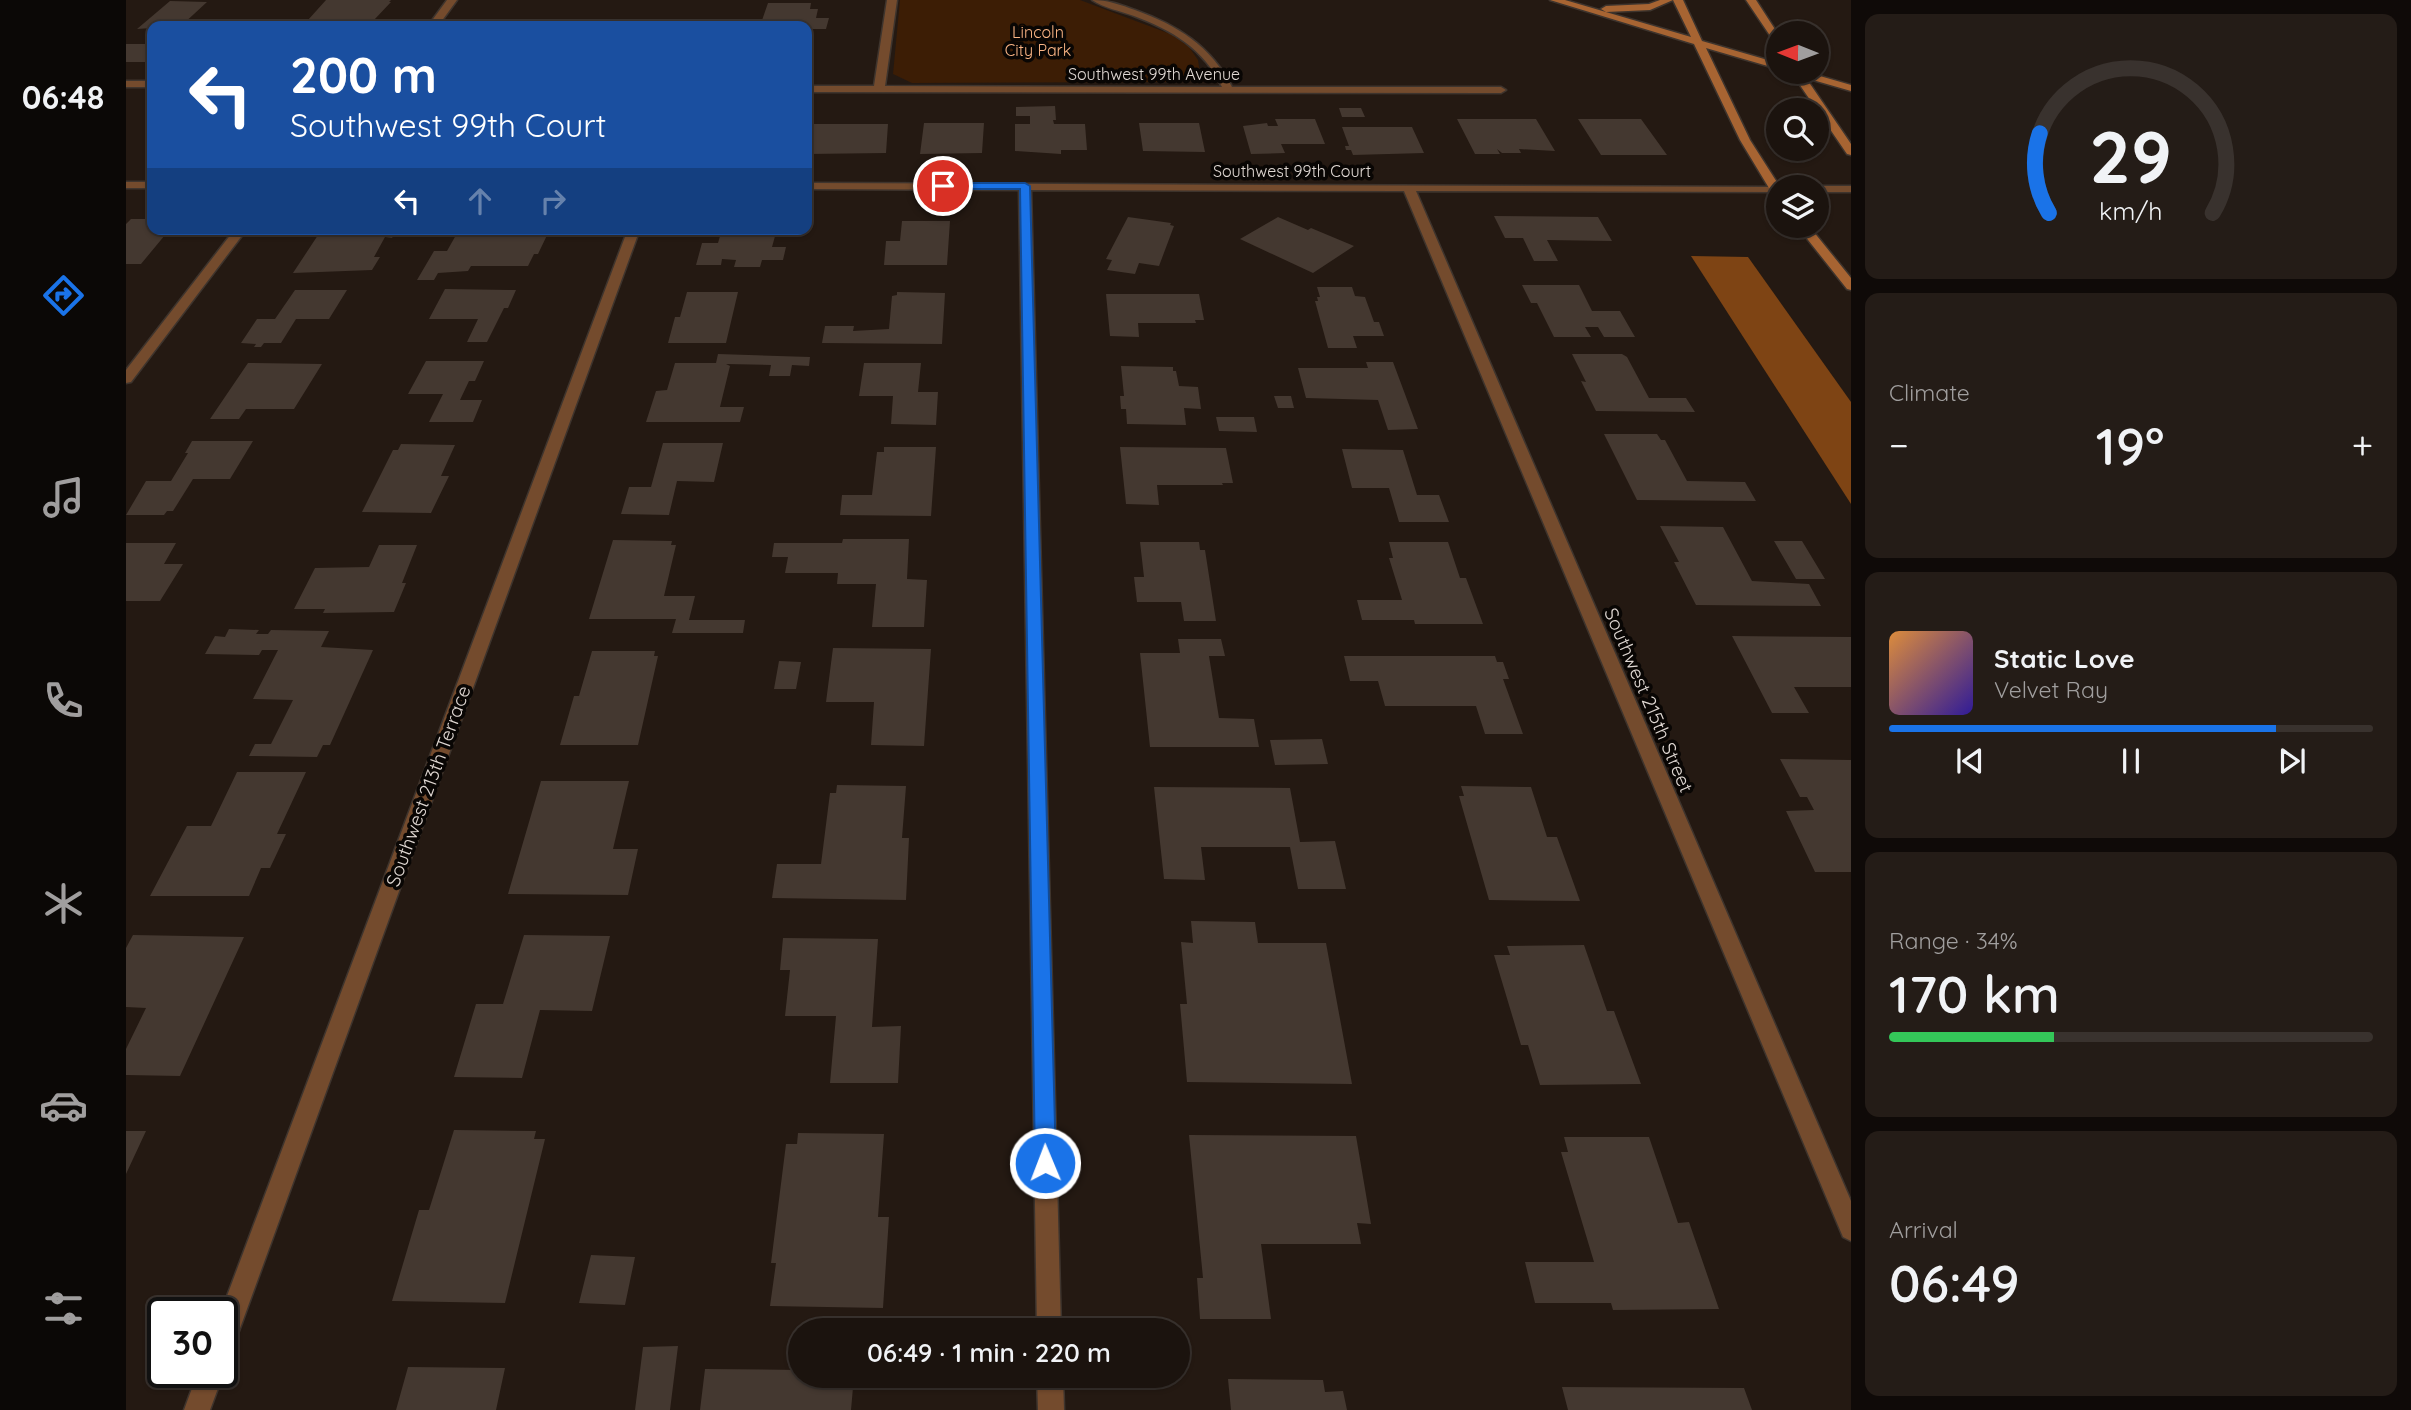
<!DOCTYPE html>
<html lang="en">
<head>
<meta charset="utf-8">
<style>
  :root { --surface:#1b130e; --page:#241c17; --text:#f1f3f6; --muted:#a09e9e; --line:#39322e; --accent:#1a73e8 }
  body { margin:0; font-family:Quicksand,sans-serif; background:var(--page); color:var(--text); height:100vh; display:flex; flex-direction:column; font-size:26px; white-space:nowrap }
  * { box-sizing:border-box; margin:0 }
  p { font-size:23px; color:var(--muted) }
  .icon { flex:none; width:38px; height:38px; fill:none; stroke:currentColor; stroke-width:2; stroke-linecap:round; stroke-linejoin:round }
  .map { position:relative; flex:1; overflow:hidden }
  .side { display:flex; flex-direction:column; gap:14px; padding:14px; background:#0f0a08; width:560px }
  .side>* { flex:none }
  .guide { position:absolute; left:21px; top:21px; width:665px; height:214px; border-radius:14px; box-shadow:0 2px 5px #0004,0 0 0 2px var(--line); background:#1a4fa0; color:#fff; overflow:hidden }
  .needle { width:46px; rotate:271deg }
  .controls { position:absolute; left:1640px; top:21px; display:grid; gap:14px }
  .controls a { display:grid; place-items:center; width:63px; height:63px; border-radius:50%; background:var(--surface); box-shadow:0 2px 5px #0004,0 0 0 2px var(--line); font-size:35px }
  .speed { position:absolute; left:21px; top:1297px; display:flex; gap:14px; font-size:35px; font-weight:700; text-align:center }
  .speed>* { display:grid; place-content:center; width:91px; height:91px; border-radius:50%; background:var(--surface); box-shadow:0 2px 5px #0004,0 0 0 2px var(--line); line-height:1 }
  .speed .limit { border:4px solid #111; border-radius:10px; background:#fff; color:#111 }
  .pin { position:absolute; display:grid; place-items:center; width:60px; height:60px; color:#fff; margin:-30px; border:4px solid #fff; border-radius:50%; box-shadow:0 2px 7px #0007 }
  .me { position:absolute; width:77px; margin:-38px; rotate:359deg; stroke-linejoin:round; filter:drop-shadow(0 0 5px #0008) }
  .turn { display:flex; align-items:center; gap:24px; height:147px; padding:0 28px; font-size:32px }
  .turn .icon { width:91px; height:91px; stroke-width:2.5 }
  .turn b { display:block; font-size:49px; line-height:60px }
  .lanes { display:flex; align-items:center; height:66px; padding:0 28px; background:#0003; justify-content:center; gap:35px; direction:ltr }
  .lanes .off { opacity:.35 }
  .big { font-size:52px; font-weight:600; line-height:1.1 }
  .side .widget { flex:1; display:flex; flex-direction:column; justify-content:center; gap:10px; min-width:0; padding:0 24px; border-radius:14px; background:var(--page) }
  .side .dial { align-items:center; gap:0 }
  .dial svg { height:182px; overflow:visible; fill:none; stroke:var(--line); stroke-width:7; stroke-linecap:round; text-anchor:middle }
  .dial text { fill:var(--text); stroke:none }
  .song { display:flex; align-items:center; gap:21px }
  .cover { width:84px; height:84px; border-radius:10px; background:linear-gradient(135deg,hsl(30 70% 55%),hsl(250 70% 35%)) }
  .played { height:7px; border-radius:4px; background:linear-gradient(90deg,var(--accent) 80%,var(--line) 80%) }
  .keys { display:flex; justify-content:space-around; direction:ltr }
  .heat { display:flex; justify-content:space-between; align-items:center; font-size:38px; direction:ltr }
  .charge { height:10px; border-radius:5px; background:linear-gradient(90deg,#34c759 34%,var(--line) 0) }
  .trip { position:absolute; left:662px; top:1318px; width:402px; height:70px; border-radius:35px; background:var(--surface); box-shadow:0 2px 5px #0004,0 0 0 2px var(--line); font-weight:600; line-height:70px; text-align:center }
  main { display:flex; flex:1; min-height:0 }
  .tab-bar { display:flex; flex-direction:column; width:126px; justify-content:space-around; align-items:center; background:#0b0806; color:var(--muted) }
  .tab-bar .icon { width:49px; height:49px }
  .tab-bar .selected { color:var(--accent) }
  .tab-bar b { font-size:32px; color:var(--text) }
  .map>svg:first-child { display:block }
  .green { fill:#3c1d05 }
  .water { fill:#7e4414 }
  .building { fill:#443830 }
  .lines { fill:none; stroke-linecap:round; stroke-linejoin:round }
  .street-casing { stroke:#3e342d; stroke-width:3 }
  .secondary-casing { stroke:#3e342d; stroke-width:3 }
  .street { fill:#744b2d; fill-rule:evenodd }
  .secondary { fill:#a76432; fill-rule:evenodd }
  .route { fill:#1a73e8; stroke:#114b97; stroke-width:2 }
  .labels { text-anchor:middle; stroke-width:7; stroke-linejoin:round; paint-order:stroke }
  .far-park-label { font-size:16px; fill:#fbb585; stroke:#090604 }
  .far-street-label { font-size:16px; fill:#e1d9d4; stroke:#090604 }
  .street-label { font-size:19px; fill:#e1d9d4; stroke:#090604 }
</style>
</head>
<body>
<main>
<nav class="tab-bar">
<b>06:48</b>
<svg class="icon selected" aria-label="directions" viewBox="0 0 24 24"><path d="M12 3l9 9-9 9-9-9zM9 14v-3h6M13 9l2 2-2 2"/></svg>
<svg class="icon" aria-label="music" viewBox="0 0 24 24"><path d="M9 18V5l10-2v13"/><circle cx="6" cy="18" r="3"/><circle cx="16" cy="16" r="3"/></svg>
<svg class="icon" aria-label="phone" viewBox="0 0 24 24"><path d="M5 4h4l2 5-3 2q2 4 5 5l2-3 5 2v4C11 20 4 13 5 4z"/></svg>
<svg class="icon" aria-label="climate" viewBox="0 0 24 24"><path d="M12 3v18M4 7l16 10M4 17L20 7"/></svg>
<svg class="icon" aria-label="car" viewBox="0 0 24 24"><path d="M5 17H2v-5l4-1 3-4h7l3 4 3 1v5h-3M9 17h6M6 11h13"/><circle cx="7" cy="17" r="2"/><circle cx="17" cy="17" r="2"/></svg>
<svg class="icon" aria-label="filters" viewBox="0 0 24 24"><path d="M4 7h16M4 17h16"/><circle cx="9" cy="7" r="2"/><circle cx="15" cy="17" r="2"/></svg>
</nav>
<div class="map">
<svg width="1725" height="1410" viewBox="0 0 1725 1410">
  <rect width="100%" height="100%" fill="#241912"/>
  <path class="green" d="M774 0H954L1047 35 1063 47 1072 60 1074 74 1069 78 1041 82 786 83 767 74Z"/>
  <path class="water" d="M1565 256 1622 257 1725 402V504Z"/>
  <path class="building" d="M200 0H265L263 2H265L248 20H182Z
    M44 1 81 2 55 26 11 29Z
    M642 3H685L684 9H692L690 18H703L700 29H681V26H634Z
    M0 44H26V62H0Z
    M929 106 930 120H927L928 124H959L961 150H935V154L889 151V124H904V116H890V107Z
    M1213 108H1235L1239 117H1216Z
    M1149 119H1189L1199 144H1155L1159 153 1125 154 1117 126 1141 123 1142 126H1152Z
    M1331 119H1410L1429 151 1393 149 1395 153H1376L1371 149 1374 154H1349Z
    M1452 119H1515L1541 155H1475Z
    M798 123H858L856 153 794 154Z
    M1013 123H1073L1079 152 1017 151Z
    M681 124H762L760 153 681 154Z
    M1216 127H1286L1298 153 1227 155 1225 150H1220L1219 146H1223Z
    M1368 216 1472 217 1486 241 1421 240 1432 261H1408L1397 238H1379Z
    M1002 217 1045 223 1044 225 1048 226 1033 266 1013 263 1009 274 981 270 986 260 980 259Z
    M1152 217 1182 230 1185 228 1228 246 1187 273 1114 239Z
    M5 219H26V229H44L15 264H0V224Z
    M776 221H824L821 265H758L760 241H774Z
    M196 229H271L266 238 259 237 248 257H254L246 270 167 273Z
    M352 229H424L412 254H408L402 266H345L342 271 312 273 308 280H291L308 251H321L330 235H349Z
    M596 229H651L646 247H660L657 260H636L634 267H608L610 260 596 259 595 265H570L576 243H592Z
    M1396 285H1453L1466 311H1494L1509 337H1478L1472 327H1459L1465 337H1428L1411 303H1405Z
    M1191 287H1226L1229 296 1239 297 1248 322H1253L1258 336H1227L1231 348H1202L1189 301H1192L1191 297H1194Z
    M319 289 390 290 382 308H378L361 342H341L352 319H303Z
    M169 290H221L203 319H170L155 343H138L135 347H128L130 344 115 343 131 319H149Z
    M561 292H612L600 343H542L549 317H554Z
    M771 292 819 293 816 344 696 343 699 326H728L727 331 763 329 766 296 771 295Z
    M980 294H1073L1078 320H1069L1070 323H1012L1013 337 984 336Z
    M592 354 684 357 683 366 666 365 664 376H643L645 365 600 364 604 366 594 407H618L614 422H520L530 391 541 390 549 363H590Z
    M1446 354H1496L1501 357 1523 398H1560L1569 412 1470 411 1455 381 1460 382Z
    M300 361H358L349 381H343L334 400H356L347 422H303L317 394H282Z
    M1240 362H1267L1292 429 1262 430 1252 400 1180 398 1172 368H1242Z
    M122 363 196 364 168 409H120L113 419H84Z
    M738 363H795L792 392H812L810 425 765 424 767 396H733Z
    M995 366 1047 367V371H1050L1053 386 1072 387 1075 409 1058 408 1060 425 1001 424 1000 409H995L994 396H998Z
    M1148 396H1165L1168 408H1152Z
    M1090 417H1128L1131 432 1093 431Z
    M1478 434H1531L1535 440H1539L1561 481 1619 482 1630 501 1511 500Z
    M66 441H127L104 479H67L47 511H41L38 515H0L20 481H45L62 453H59Z
    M537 443H597L588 482 551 481 543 515 495 514 503 487H525Z
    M275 444 329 445 315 476H323L305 513 236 512 267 450H272Z
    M758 447H810L805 516 714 515 716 495H746L751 452H758Z
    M994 447 1100 448 1107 483H1096L1097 485H1031L1033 505 1000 504Z
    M1216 449 1277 450 1291 495H1313L1323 522H1273L1263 488H1226Z
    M1534 526 1597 527 1626 581 1683 584 1695 606 1570 605 1548 562H1553Z
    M717 539H783L781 579 801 580 798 627H746L750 584H711L712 573H659L662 557H646L648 543H716Z
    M487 540 546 541 545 545H550L538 596H569L563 620H619L617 633H546L550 619H463Z
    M1648 541H1676L1699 579H1670Z
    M1014 542H1073L1074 550H1079L1090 621H1058L1055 602H1011L1008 577H1018Z
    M1263 542H1322L1334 578H1340L1357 624H1289L1288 620H1236L1231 600H1276L1263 558H1267Z
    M0 543H50L38 564H57L34 601H0Z
    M253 545H291L276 583H280L268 612 197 613 199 609H168L189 568 243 567Z
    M103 629 133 630 130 634H142L145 630 203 631 195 647 247 650 204 745H197L191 757 123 756 129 744H145L167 700 127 699 152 650H136L133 655 79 654 89 636 99 637Z
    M1606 636 1725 637V687H1668L1683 713H1646Z
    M1052 639H1095L1099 656H1083L1093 718 1128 719 1133 747H1024L1014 653H1054Z
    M707 648 805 649 798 746 745 745 748 702H700Z
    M466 651H529L528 656H532L512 745H434L448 696H453Z
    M1218 656H1369L1371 662H1377L1383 679H1377L1397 734H1359L1350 706H1259L1252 681H1224Z
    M653 661 675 662 670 689H648Z
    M1196 739 1202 764 1149 765 1144 740Z
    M1654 759 1725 760V872H1689L1660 811 1688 810 1681 797H1674Z
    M111 772H180L151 834H160L144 868H135L123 896H24L61 826H85Z
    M415 781H503L487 849H512L502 895 382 894Z
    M711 785 780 786 776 838H783L780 900 646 898 651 864H695L704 793H710Z
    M1335 786 1405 787 1421 837H1431L1454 901 1363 900 1333 796H1338Z
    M1028 787 1164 788 1174 842 1209 841 1220 889H1172L1164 847H1075L1079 880 1038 879Z
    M1065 921 1129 922 1132 943H1200L1226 1084 1061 1082 1054 1004H1061L1055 942 1067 943Z
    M7 935 118 937 54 1076 0 1075V1049L20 1008 0 1007V948Z
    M398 935 484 936 466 1011 414 1010 396 1078 328 1077 350 1004H377Z
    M657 938 752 939 746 1027 775 1026 772 1083H704L710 1016H659L664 970H654Z
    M1458 945 1481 1011H1488L1515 1084 1414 1085 1402 1045H1395L1368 955H1384L1381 946Z
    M328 1130 410 1131 408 1139H419L379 1303 266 1301 293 1210H303Z
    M0 1131H20L0 1174Z
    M672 1133 758 1134 752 1217H763L757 1308 644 1306 650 1263H645L660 1144H671Z
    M1063 1135 1230 1136 1245 1224 1231 1223 1235 1244H1135L1145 1319H1074L1071 1278H1077Z
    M1438 1137H1523L1552 1223 1563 1222 1593 1309 1487 1310 1485 1303H1409L1399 1262H1468L1435 1152H1442Z
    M465 1255 509 1257 499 1305 453 1303Z
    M552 1346 544 1410H509L517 1347Z
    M282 1367 379 1368 370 1410H270Z
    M579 1369 674 1370V1376H728L725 1410H574Z
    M1102 1379 1197 1380 1199 1392 1217 1391 1221 1410H1105Z
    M1436 1387 1618 1388 1626 1410H1442Z"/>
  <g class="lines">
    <defs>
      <path id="street" d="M321 0H331L312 26H302Z
        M761 0H771L759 86 1096 87C1078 49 1046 30 1008 16 994 11 978 8 966 0 982 0 995 5 1009 10 1051 25 1085 46 1106 87H1375L1380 90 1375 93 681 92V86H748Z
        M0 81H26V87H0Z
        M0 182H26V188H0Z
        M681 183 1656 187H1652V192L1290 191 1725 1201V1241L1717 1237 1278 191 905 190 935 1330H911L893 190 681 189Z
        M1690 186H1725V192H1690V187H1686Z
        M109 229H121L5 382 0 383V370Z
        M502 229H514L109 1342 105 1351 96 1354 95 1312Z
        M96 1368 98 1372 84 1410H58L72 1372H96Z
        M911 1376H937L938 1410H912Z"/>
      <path id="secondary" d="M1424 0H1439L1565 37 1547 0H1557L1576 41 1652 63V69L1580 48 1624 140 1654 187 1652 196 1646 193 1614 140 1568 44Z
        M1534 0H1547L1524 10 1480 12 1475 9 1480 6 1523 4Z
        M1620 0H1630L1652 34V44L1649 43Z
        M1665 72H1680L1725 85V91L1680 78 1725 144V155L1721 154Z
        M1671 226H1683L1725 278V290L1721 289Z"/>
    </defs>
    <use href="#street" class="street-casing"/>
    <use href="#secondary" class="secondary-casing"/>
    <use href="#street" class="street"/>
    <use href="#secondary" class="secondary"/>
  </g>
  <path class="route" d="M899 183 904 186 930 1163 927 1170 919 1173 912 1170 909 1163 894 189H817L812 186 817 183Z"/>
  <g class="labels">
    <g class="far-park-label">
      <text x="912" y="38">Lincoln<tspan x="912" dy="18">City Park</tspan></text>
    </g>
    <g class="far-street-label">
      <text x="1028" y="80">Southwest 99th Avenue</text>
      <text x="1166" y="177">Southwest 99th Court</text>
    </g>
    <g class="street-label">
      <text transform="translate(1523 700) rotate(67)" y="7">Southwest 215th Street</text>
      <text transform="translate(302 786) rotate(-70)" y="7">Southwest 213th Terrace</text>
    </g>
  </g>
</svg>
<div class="controls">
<a><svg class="needle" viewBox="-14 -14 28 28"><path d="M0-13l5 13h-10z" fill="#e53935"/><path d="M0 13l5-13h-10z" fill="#a09e9e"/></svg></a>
<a><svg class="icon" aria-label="search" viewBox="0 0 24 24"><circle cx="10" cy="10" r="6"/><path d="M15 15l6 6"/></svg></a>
<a><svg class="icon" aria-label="layers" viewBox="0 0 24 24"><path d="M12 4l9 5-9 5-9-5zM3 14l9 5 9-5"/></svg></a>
</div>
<div class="speed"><div class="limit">30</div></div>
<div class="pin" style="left:817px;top:186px;background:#d93025"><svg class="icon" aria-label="arrive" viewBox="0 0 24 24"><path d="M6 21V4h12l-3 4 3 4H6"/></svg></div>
<svg class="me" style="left:919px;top:1163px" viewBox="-20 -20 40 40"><circle r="17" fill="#1a73e8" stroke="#fff" stroke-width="3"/><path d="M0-11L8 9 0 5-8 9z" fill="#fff"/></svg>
<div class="trip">06:49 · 1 min · 220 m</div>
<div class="guide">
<div class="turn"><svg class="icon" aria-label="left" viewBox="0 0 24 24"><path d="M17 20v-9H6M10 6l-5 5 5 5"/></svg><div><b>200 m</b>Southwest 99th Court</div></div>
<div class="lanes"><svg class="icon" aria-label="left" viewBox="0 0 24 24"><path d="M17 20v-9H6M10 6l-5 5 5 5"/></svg><svg class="icon off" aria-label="ahead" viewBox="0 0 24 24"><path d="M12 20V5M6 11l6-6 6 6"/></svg><svg class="icon off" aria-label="right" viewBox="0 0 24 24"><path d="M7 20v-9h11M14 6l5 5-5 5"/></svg></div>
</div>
</div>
<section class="side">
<div class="widget dial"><svg viewBox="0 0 100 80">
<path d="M14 69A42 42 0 1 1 86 69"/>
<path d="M14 69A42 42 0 0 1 10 34" stroke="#1a73e8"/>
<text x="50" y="56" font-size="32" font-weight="700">29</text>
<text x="50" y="72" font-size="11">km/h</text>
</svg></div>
<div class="widget"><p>Climate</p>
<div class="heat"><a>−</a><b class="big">19°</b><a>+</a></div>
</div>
<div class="widget">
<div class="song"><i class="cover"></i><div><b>Static Love</b><p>Velvet Ray</p></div></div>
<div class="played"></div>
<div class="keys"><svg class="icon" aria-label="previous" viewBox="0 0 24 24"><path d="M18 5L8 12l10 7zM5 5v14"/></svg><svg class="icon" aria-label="pause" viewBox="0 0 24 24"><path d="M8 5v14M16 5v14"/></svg><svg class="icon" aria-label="next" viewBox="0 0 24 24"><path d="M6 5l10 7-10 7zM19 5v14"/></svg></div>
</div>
<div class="widget"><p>Range · 34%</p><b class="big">170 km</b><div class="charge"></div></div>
<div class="widget"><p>Arrival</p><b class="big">06:49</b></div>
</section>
</main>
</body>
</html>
